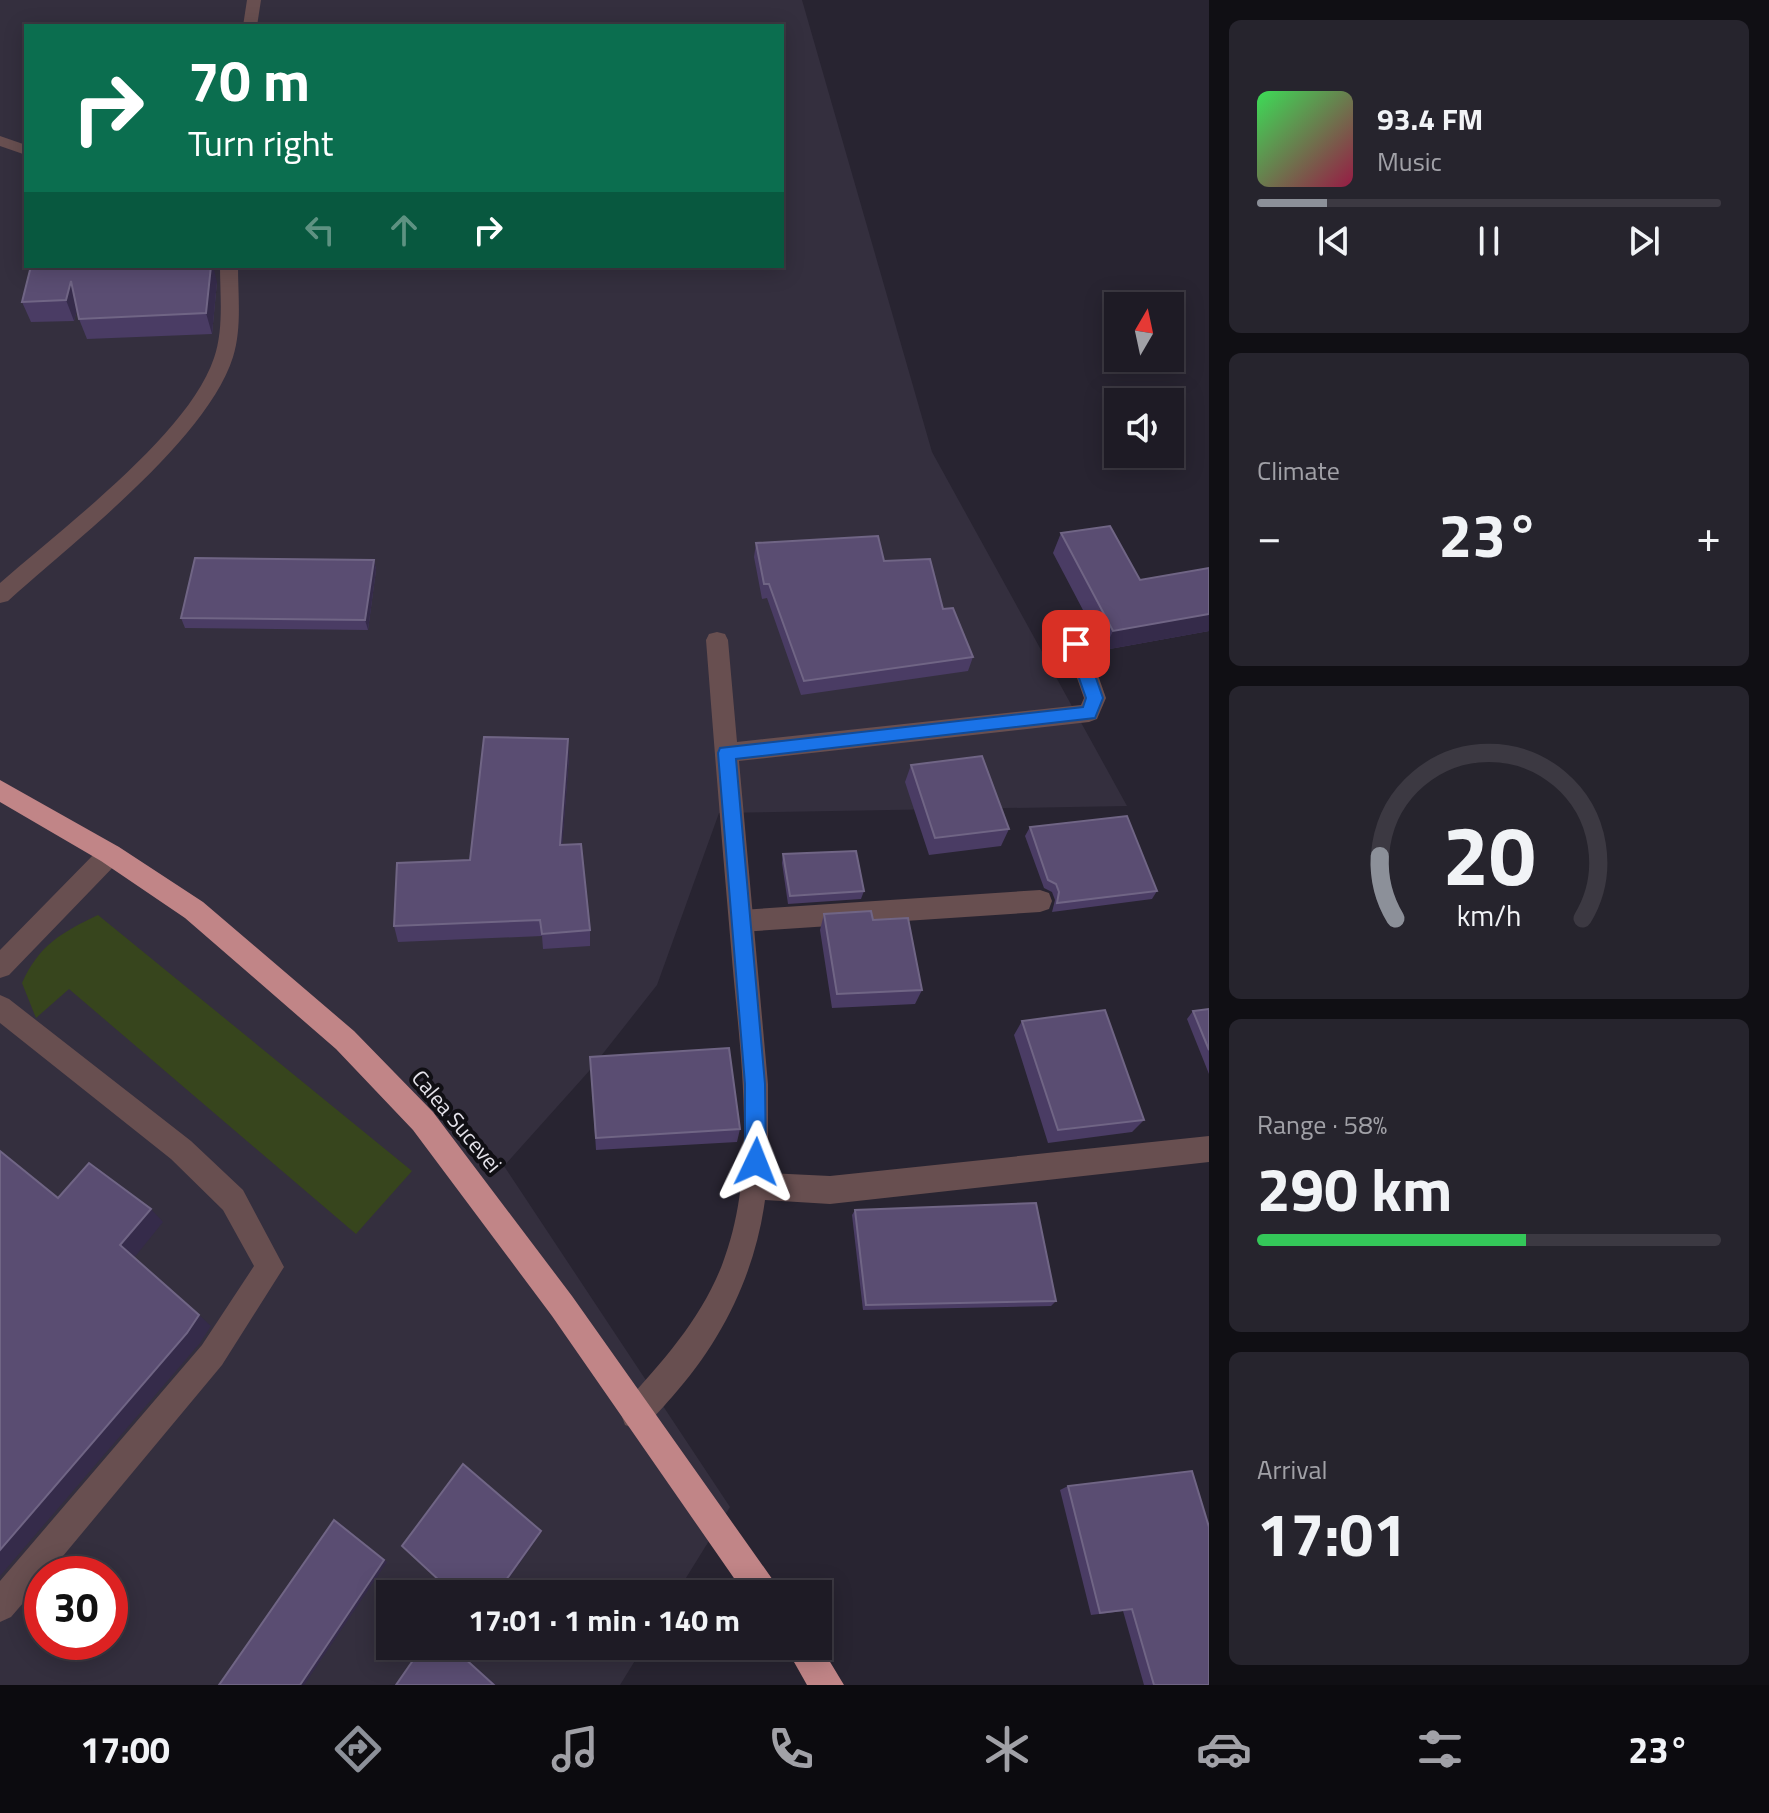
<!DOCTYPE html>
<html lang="en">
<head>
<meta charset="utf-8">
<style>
  :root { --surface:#1e1b25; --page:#26242d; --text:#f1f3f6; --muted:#a1a1a7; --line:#3c3942; --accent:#8c9099 }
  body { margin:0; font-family:"Titillium Web",sans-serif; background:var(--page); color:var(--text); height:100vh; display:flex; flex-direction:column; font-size:30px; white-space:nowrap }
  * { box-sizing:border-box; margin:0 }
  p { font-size:26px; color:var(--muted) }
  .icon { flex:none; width:44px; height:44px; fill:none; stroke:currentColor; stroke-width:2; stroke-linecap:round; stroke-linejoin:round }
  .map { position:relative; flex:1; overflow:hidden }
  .side { display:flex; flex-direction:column; gap:20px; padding:20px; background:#100f14; width:560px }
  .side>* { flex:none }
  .top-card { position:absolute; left:24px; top:24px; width:760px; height:244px; border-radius:0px; box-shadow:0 4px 20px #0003,0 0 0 2px var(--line); background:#0b6e4f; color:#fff; overflow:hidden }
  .needle { width:52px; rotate:9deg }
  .fabs { position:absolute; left:1104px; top:292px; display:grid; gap:16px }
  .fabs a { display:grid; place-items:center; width:80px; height:80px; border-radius:0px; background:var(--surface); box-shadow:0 4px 20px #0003,0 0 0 2px var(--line); font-size:40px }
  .speed { position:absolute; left:24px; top:1556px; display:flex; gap:16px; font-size:40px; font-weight:700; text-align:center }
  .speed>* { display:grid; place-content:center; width:104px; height:104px; border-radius:50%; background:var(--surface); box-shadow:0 4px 20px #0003,0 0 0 2px var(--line); line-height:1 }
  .speed .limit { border:12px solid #d22; background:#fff; color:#111 }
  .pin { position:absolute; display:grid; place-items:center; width:68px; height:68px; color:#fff; margin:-34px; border-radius:16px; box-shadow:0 4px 12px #0006 }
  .me { position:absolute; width:88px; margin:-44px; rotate:2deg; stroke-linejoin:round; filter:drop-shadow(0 0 6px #0008) }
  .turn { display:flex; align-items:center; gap:28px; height:168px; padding:0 32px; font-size:36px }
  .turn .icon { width:104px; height:104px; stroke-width:2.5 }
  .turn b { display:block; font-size:56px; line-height:68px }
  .lanes { display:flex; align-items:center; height:76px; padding:0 32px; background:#0003; justify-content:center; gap:40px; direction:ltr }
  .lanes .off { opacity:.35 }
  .big { font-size:60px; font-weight:700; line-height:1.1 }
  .side .card { flex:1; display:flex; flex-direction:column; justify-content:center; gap:12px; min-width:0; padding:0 28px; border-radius:12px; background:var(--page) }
  .side .dial { align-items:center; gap:0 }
  .dial svg { height:208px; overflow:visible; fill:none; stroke:var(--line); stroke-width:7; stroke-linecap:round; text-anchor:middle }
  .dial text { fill:var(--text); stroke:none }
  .song { display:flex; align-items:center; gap:24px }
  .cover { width:96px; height:96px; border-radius:12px; background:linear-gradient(135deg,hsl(130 70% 55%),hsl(340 70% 35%)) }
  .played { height:8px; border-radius:4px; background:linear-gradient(90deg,var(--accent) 15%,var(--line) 15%) }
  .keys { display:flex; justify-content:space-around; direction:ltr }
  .heat { display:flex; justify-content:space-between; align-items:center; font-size:44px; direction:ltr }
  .charge { height:12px; border-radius:6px; background:linear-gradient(90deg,#34c759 58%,var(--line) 0) }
  .trip { position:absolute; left:376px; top:1580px; width:456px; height:80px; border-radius:0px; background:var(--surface); box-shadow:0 4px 20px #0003,0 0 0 2px var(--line); font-weight:700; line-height:80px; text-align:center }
  .tabs { display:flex; height:128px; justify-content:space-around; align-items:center; background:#0c0b0f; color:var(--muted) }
  .tabs .icon { width:56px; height:56px }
  .tabs .active { color:var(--accent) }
  .tabs b { font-size:36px; color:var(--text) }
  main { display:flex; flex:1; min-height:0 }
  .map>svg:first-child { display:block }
  .industrial { fill:#342f3e; fill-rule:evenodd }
  .green { fill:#37451d }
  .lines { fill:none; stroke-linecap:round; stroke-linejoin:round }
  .lane { fill:#684f50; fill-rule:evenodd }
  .street { fill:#684f50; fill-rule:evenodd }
  .highway { fill:#c18587; fill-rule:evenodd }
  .wall { fill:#4a3c64 }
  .shaded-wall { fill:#352b4a }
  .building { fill:#5a4d72; stroke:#706585; stroke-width:2 }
  .route { fill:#1a73e8; stroke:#114b97; stroke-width:2 }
  .labels { text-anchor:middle; stroke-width:8; stroke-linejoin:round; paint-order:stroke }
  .street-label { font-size:22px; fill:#e4e2ea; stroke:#100f14 }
</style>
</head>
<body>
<main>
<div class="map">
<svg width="1209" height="1685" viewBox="0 0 1209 1685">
  <rect width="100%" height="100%" fill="#282431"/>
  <path class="industrial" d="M0 0H802L932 452 1127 806 719 813 657 985 590 1070 504 1166 730 1507 676 1594H390V1646H644L620 1685H0ZM26 26H782V266H26ZM42 1574H110V1642H42Z"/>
  <path class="green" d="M98 915 412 1171 356 1234 69 989 36 1018 22 983C40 944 61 933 98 915Z"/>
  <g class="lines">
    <path class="lane" d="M0 136 26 145V155L0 146Z
      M110 844 119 847 122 854 119 861 9 975 0 978V950L101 847Z
      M1040 890 1049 893 1052 901 1049 909 1040 912 741 932 732 929 729 921 732 913 741 910Z
      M0 995 9 999 191 1141 243 1190 284 1267 222 1365 48 1574H42V1581L11 1617 0 1622V1581L202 1345 254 1266 223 1210 171 1159 0 1023Z"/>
    <path class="street" d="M247 0H261L257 26H243Z
      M220 266H238C238 295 242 329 233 357 207 440 73 542 8 601L0 603V583C61 529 189 434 214 358 224 329 220 295 220 266Z
      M717 632 725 634 728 640 737 742 1081 705 1084 698 1065 644 1068 638 1076 636 1084 638 1087 644 1106 698 1097 719 1089 722 739 761 768 1084V1173L830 1176 1209 1136V1162L830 1204 765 1200C755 1274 722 1341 672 1397 661 1409 651 1423 636 1429L625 1425 621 1414 625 1403C663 1361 701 1319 722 1265 760 1167 739 1050 731 947 722 845 714 743 706 640L709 634Z"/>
    <path class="highway" d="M0 780 119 847 203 902 354 1031 433 1112 572 1296 775 1583 780 1594H745L552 1316 413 1130 336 1049 185 918 101 861 0 802Z
      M818 1642 844 1685H807L785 1646H818Z"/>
  </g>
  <path class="wall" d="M217 282 212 334 87 339 79 319 77 309 74 321 31 322 22 302Z
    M1061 533 1140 580 1209 568V631L1104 650 1053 553Z
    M756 543 884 561 943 609 973 657 968 671 801 695 767 598 762 599 754 557Z
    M374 560 376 570 368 630 185 628 181 618Z
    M569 757 562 845 590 930V946L543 949 542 936 398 942 394 926 470 860Z
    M911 765 1009 829 1001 846 929 855 905 782Z
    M1030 827 1157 891 1152 899 1052 912 1055 900 1052 892 1044 888 1025 836Z
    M783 854 864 891 861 899 788 904 782 863Z
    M824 914 873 920 922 990 915 1004 832 1008 820 930Z
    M1209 1009V1074L1187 1019 1193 1011Z
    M1022 1021 1144 1120 1132 1132 1048 1143 1014 1035Z
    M590 1057 740 1129 737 1142 596 1150Z
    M855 1210 1056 1301 1051 1306 863 1310 852 1215Z
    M1068 1486 1209 1685H1144L1123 1611 1091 1615 1060 1490Z"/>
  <path class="shaded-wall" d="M211 266H213L217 282 212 334 206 313Z
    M71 281 79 302 74 321 66 300Z
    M374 560 376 570 368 630 365 620Z
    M1209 614V631L1104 650 1113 631Z
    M568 739 569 757 561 862 560 845Z
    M151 1209 163 1222 134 1258 120 1245Z
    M199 1315 211 1326 200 1343 0 1576V1550Z
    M338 1522 387 1562 304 1685H300Z
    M541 1531V1533L498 1594H496Z
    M451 1646H452L496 1685H494Z"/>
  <path class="building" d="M31 266H211L206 313 79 319 71 281 66 300 22 302Z
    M1110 526 1140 580 1209 568V614L1113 631 1061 533Z
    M878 536 884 561 930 559 943 609 953 608 973 657 804 681 769 584H764L756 543Z
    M195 558 374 560 365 620 181 618Z
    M484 737 568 739 560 845 581 844 590 930 542 934 540 920 394 926 397 863 470 860Z
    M982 756 1009 829 935 838 911 765Z
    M1127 816 1157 891 1057 903 1059 892 1056 884 1048 880 1030 827Z
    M856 851 864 891 790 896 783 854Z
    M871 911 873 920 908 918 922 990 837 994 824 914Z
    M1209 1009V1050L1193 1011Z
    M1105 1010 1144 1120 1058 1130 1022 1021Z
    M729 1048 740 1129 596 1138 590 1057Z
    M0 1151 58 1198 89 1163 151 1209 120 1245 199 1315 187 1333 0 1550Z
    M1036 1203 1056 1301 866 1305 855 1210Z
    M463 1464 541 1531 496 1594H454L402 1546Z
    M1192 1471 1209 1527V1685H1154L1132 1609 1100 1613 1068 1486Z
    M334 1520 384 1560 300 1685H219Z
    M423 1646H451L494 1685H396Z"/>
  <path class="route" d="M1076 637 1084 644 1103 698 1095 718 736 759 765 1084 766 1162 763 1169 756 1172 748 1169 745 1162V1084L718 753 720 748 1083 707 1086 698 1067 644Z"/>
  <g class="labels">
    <g class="street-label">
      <text transform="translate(457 1121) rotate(50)" y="8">Calea Sucevei</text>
    </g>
  </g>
</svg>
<div class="fabs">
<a><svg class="needle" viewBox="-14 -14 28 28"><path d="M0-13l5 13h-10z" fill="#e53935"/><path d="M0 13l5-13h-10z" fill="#a1a1a7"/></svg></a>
<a><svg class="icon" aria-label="sound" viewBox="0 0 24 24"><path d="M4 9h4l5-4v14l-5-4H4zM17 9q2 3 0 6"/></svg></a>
</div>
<div class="speed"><div class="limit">30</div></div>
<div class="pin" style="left:1076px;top:644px;background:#d93025"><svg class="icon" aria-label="arrive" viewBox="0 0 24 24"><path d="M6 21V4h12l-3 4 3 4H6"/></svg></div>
<svg class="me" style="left:756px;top:1162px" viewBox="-20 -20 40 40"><path d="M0-17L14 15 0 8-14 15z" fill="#1a73e8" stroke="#fff" stroke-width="4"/></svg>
<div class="trip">17:01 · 1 min · 140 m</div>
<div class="top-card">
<div class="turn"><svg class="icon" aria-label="right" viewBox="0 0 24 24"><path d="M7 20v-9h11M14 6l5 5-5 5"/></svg><div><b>70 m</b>Turn right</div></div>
<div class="lanes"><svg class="icon off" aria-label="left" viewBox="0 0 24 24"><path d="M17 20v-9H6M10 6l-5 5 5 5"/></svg><svg class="icon off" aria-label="ahead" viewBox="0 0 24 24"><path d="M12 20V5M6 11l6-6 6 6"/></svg><svg class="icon" aria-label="right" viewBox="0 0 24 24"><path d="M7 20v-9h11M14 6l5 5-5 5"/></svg></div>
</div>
</div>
<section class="side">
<div class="card">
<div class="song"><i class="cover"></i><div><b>93.4 FM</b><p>Music</p></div></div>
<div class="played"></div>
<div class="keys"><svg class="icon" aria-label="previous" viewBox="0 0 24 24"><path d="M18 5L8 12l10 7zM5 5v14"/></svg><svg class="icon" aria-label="pause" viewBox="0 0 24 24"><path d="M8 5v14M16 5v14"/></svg><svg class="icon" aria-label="next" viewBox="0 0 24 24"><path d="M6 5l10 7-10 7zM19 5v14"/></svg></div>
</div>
<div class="card"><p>Climate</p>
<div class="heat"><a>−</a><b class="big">23°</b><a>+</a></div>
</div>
<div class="card dial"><svg viewBox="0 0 100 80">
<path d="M14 69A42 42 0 1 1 86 69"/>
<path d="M14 69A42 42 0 0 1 8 45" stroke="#8c9099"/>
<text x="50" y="56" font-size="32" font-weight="700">20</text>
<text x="50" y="72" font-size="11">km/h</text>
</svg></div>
<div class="card"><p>Range · 58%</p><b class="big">290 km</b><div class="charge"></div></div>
<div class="card"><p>Arrival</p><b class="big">17:01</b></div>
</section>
</main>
<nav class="tabs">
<b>17:00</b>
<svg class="icon active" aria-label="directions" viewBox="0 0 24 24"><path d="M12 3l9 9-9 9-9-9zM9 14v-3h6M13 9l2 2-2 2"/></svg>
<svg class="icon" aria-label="music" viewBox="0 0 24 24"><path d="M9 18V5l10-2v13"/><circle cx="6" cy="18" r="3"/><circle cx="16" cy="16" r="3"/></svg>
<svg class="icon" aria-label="phone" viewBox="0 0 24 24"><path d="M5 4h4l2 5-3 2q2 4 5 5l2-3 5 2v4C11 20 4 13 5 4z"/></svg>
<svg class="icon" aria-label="climate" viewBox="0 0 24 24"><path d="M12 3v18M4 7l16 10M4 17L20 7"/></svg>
<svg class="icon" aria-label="car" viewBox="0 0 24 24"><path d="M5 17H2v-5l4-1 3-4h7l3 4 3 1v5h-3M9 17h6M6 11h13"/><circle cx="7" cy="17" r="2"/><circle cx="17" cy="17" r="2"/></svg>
<svg class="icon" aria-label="filters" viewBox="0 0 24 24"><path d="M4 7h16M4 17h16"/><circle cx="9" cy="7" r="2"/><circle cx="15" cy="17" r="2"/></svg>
<b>23°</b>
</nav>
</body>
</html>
